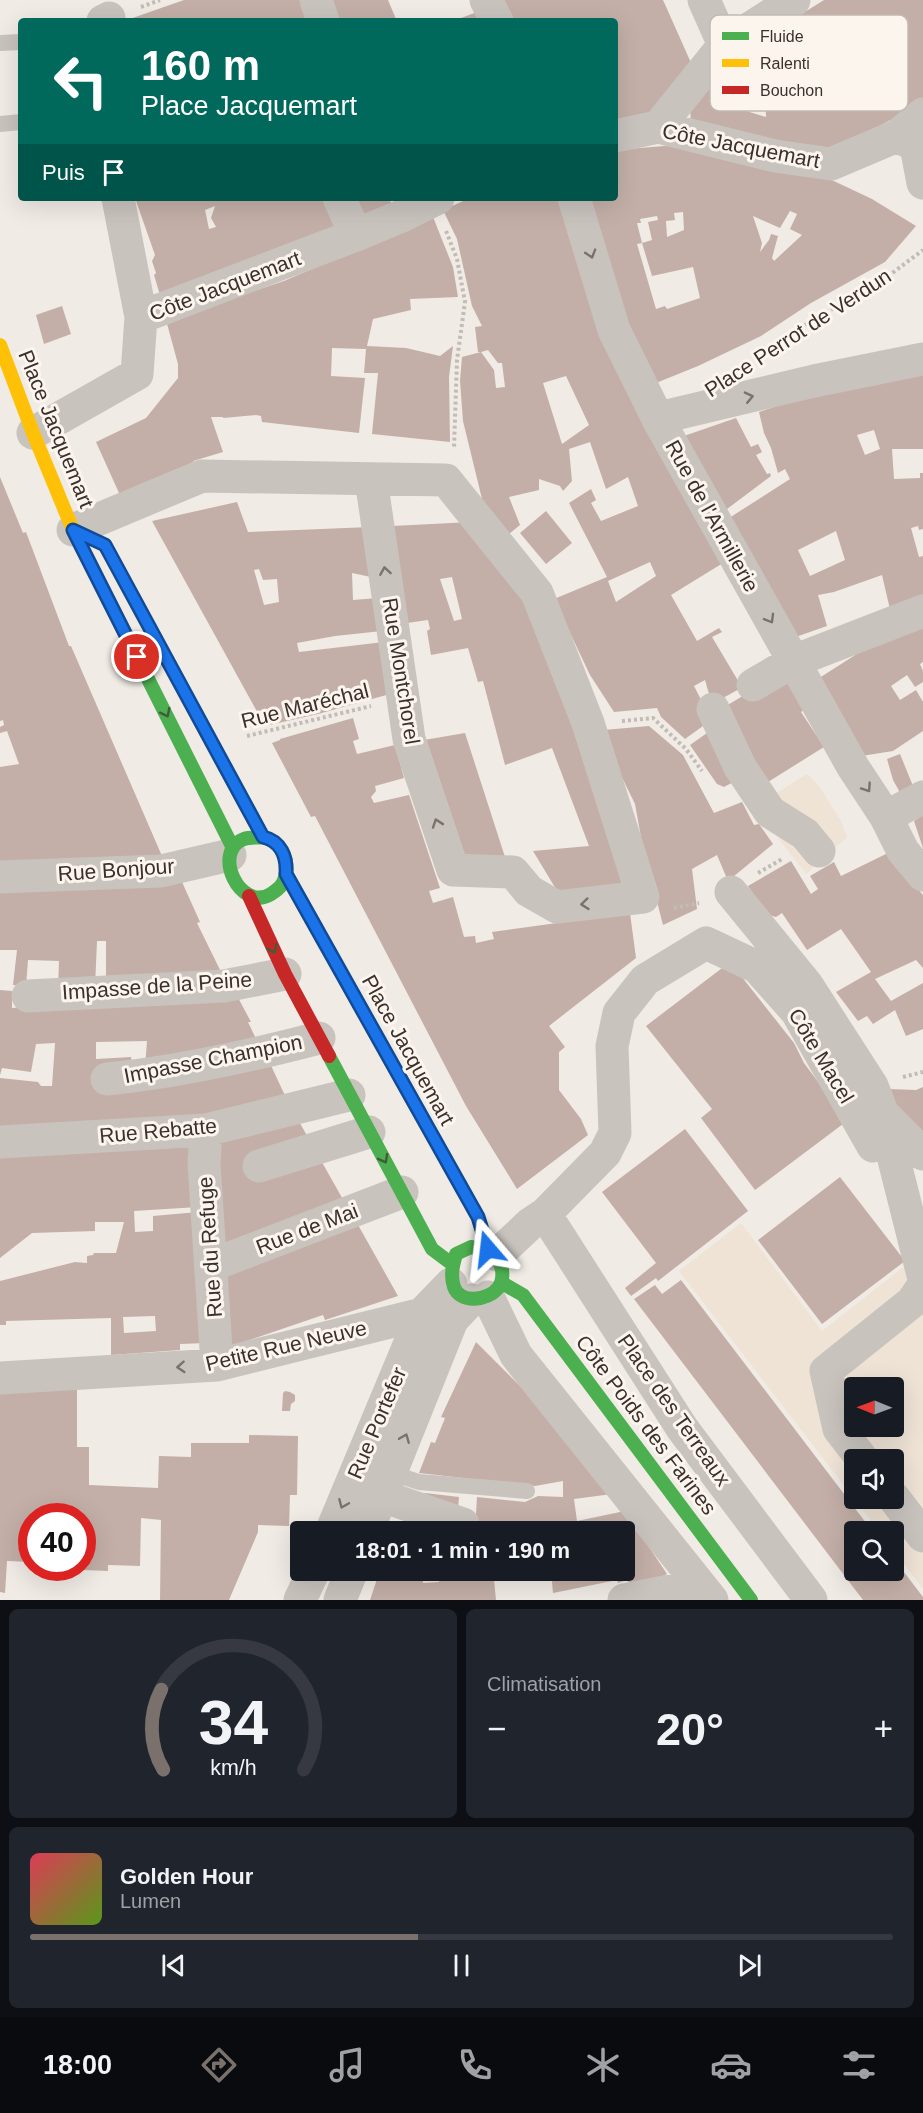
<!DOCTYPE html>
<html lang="fr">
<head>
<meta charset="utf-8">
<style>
  :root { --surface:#171b24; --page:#20242c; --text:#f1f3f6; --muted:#9ea1a6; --line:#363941; --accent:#7a716c }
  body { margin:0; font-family:Helvetica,sans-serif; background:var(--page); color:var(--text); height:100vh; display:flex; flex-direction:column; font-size:22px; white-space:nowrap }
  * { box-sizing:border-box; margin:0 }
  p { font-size:20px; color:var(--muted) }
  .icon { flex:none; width:33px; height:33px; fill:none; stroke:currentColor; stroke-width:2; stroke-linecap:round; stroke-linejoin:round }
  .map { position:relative; height:1600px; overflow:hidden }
  .details { display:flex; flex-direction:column; gap:9px; padding:9px; background:#0d0f14; flex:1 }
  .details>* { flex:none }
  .hud { position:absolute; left:18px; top:18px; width:600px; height:183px; border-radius:6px; box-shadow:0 6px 24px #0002; background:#00695c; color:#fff; overflow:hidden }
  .needle { width:39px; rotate:271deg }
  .buttons { position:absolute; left:844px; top:1377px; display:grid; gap:12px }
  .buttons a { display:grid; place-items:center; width:60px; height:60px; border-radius:6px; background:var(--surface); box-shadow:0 6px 24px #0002; font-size:30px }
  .speed { position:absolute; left:18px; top:1503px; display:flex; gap:12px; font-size:30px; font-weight:700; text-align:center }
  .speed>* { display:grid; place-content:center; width:78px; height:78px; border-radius:50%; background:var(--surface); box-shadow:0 6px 24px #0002; line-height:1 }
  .speed .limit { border:9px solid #d22; background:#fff; color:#111 }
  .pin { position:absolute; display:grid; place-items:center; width:51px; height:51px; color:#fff; margin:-26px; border:3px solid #fff; border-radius:50%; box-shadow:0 2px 6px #0007 }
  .me { position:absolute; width:66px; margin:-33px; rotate:343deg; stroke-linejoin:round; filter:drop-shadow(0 0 4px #0008) }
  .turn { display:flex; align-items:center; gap:21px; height:126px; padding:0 24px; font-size:27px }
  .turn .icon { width:78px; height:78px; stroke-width:2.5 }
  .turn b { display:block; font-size:42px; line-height:51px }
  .then { display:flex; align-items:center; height:57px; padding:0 24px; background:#0003; gap:12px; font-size:22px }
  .big { font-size:45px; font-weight:700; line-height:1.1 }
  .details .widget { flex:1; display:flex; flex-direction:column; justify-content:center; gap:9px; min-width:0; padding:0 21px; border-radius:9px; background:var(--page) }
  .details .dial { align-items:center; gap:0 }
  .dial svg { height:156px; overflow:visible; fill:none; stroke:var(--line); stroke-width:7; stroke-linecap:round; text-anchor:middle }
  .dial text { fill:var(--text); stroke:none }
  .song { display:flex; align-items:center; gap:18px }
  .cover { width:72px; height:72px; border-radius:9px; background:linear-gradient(135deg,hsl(350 70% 55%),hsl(90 70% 35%)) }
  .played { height:6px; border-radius:3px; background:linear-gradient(90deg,var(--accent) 45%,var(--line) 45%) }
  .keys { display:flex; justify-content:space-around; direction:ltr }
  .heat { display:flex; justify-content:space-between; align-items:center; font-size:33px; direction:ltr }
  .details .tiles { flex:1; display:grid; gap:9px; grid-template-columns:1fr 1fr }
  .widget:last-child { grid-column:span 2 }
  .trip { position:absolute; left:290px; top:1521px; width:345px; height:60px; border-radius:6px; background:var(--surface); box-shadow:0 6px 24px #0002; font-weight:700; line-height:60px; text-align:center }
  .tab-bar { display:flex; height:96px; justify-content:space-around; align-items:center; background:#090b0e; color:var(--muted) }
  .tab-bar .icon { width:42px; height:42px }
  .tab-bar .selected { color:var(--accent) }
  .tab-bar b { font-size:27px; color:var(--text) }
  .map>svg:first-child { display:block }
  .plaza { fill:#eee3d5; fill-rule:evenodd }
  .building { fill:#c3afa7; fill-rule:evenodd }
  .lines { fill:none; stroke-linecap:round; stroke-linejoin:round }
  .path { stroke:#c2bbb6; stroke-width:4; stroke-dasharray:3 3; stroke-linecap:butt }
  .lane { stroke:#c9c3be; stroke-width:16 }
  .street { stroke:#c9c3be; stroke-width:33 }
  .fast { stroke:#4caf50; stroke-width:14 }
  .slow { stroke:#ffc107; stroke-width:14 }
  .jam { stroke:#c62828; stroke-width:14 }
  .oneway { stroke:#7b726d }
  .oneway2 { stroke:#415c38 }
  .route-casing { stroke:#114b97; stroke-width:15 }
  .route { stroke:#1a73e8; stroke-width:10 }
  .labels { text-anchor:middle; stroke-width:6; stroke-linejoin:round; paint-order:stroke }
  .street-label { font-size:21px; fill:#3b302b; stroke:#fbf5ee }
  .key { fill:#fbf5ee; stroke:#c1bab4; stroke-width:1.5 }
  .key-label { font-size:16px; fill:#3b302b }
</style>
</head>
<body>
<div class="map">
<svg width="923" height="1600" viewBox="0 0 923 1600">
  <rect width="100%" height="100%" fill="#f0ebe5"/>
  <path class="plaza" d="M807 774 819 786 841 821 847 837 806 874 754 807Z
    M741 1223 822 1331 911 1261 923 1305V1589L894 1551V1532L879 1531 679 1271ZM855 1388H894V1426H855ZM855 1460H894V1498H855Z"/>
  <path class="building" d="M184 0H311L318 21H124Z
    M332 0H388L396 19 390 21H340Z
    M497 0H663L696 74 665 107 615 124V21H507Z
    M824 0H923V102L831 153 691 127 690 101 728 60ZM827 52 848 53 850 70 832 69ZM798 87 799 104 775 106 774 88ZM765 88 766 117 743 110 742 94Z
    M477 12 480 21H453Z
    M689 144 819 174 872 199 916 226 885 262 811 303 761 336 698 366 656 383 622 320 589 198H615V150ZM790 211 797 214 790 229 802 235 774 261 772 258 778 236 771 234 769 240 760 252 762 243 753 216 780 228ZM683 212 684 230 667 237 666 221 675 220 674 213ZM657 216 658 220 648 222 652 240 642 243 652 276 693 267 700 298 667 309 665 306 656 309 637 244 642 243 637 223H641L640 219Z
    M135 198H251L254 200 258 198H330L345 228 160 295 154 275 156 273 152 261 155 255ZM215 206 211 218 216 227 209 229 205 210Z
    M346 198H389L393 207 358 223Z
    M470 198H565L723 563 671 595 697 641 719 628 722 632 712 637 740 684 752 682 712 704 705 680 694 686 741 778 724 787 717 784 690 745 707 733 703 726 685 739 661 717 657 708 614 712 590 675 554 599 607 577 569 503 591 489 596 500 591 503 601 521 638 506 628 477 606 489 590 442 569 449 572 481 563 491 560 486 539 479V490L509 497 520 525 509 534 483 503 463 421 460 381 462 357 481 352H478L475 327 482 326 472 306 457 239 443 210ZM488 350 498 363H502L505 387 496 388 494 370 481 352ZM566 376 589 425 562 444 543 383ZM650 562 656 576 616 602 608 581Z
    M433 217 453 267 458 297 410 299 411 310 373 319 367 346 406 348 440 356 453 346 449 377 450 442 372 434 378 373H364L366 349 332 348 331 376 365 378 359 433 262 422 261 416 256 415 223 418V417H211L223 452 193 461 196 467 124 504 96 442 146 418 178 378V364L166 320 284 281Z
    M62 306 71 334 44 344 36 315Z
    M923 372V449H892L894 479 920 478V473H923V529L919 530 918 526 911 528 919 557 923 556V605L892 618 882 575 834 592 818 595 827 626 787 640 726 520 790 479 785 469 778 473 771 448 764 433 759 412 798 399ZM874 430 880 449 865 455 857 435ZM836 531 845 560 810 576 798 550Z
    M736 418 751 447 758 444 762 452 756 455 767 474 770 473 771 476 723 512 684 436Z
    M0 477 23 533 26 532 69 646H71L165 863 0 870V767L19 764 7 731 0 733V727L4 725 3 720 0 721Z
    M237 502 248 532 370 527 376 578 352 573 353 600 378 598 382 631 335 636 297 643 299 652 384 642 390 694 318 714 265 726 152 521ZM259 569 263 580 277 579 279 602 264 605 254 570Z
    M546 511 572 543 546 564 520 533Z
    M471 522 525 591 627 883 559 894 533 851 589 846 552 748 505 765 483 681 478 682 468 648 431 655 427 631 430 629 428 620 400 624 392 526ZM452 577 462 619 454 621 440 579Z
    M923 621V662L920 664 923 671V682L915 687 907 675 891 686 900 700 916 690 923 702V731L893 751 855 757 810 684 877 641Z
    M781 673 804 710 801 712 824 747 755 790 716 712Z
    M353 718 359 739 353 741 357 754 395 745 404 778 375 786 376 791 371 797 374 803 409 795 440 888 429 891 433 903 453 897 464 937 475 936 476 943 494 939 492 932 630 913 636 958 549 1026 565 1047 559 1052V1090L581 1119 588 1135 517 1189 466 1106 315 816 311 817 272 743 280 740V739Z
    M649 726 683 755 714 813 742 802 754 825 759 824 773 844 728 881 717 855 692 869 697 909 663 925 642 843 635 804 610 753 604 730Z
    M465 733 505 857 464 860 424 740Z
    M900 754 915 791 903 798 893 780 887 759Z
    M923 815V848L914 821Z
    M886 854 923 895V968L916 960 875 979 891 1001 923 983V1029L906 1036 895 1010 873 1024 867 1016 858 1021 836 992 871 972 841 929 807 950 782 913 776 917 766 914 748 886 791 861 811 894 818 889 810 876 834 862 841 876Z
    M182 882 200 922 197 923 224 978 106 986V941H97L95 987 58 989 59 961 28 960 26 986 13 985 17 950H0V890Z
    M730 962 794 1043 804 1063 847 1121 755 1190 701 1118 712 1109 646 1026Z
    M0 990 12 991V1008L235 992 251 1022H248L260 1047 145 1068 147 1041 96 1042V1059L131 1057 133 1070 267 1057 288 1102 232 1116 0 1133V1078L38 1082 41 1086H52L55 1043 36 1044 31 1072 2 1068 0 1075Z
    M923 1087V1142L907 1128 889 1089 916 1090Z
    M297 1118 345 1203 223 1255 210 1163 222 1137Z
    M685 1129 748 1211 658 1281 656 1278 631 1296 625 1288 656 1263 602 1192Z
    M194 1141 198 1207 134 1211 135 1232 153 1231V1216L198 1212 206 1343 180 1344V1350L111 1355V1318L6 1321V1325H0V1281L75 1262 87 1263V1256L93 1255 94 1253H116L124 1222H95V1231L32 1233 0 1258V1151ZM155 1316 156 1331 124 1333 123 1317Z
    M840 1177 905 1261 822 1324 758 1240Z
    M353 1216 398 1296 325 1320 323 1315 229 1347 224 1266Z
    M681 1280 873 1532H855V1570H894V1559L923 1597V1600H863L634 1299 655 1285 662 1294Z
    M476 1342 565 1431 612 1494 574 1499 577 1521 625 1511 667 1574 659 1578 629 1583 627 1580 618 1583 617 1580 553 1593 551 1570H624V1532H475L477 1497 525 1502 538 1496 563 1497V1481L535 1486 419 1473 431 1442 435 1443 445 1418 441 1417Z
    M77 1384V1447H89V1485L158 1488 159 1456 191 1457V1443H249V1435L298 1436 297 1495H290L289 1526 258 1525V1532L229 1600H160L161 1520 141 1518 140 1566 108 1565V1571L59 1569V1568H82V1516H32V1562L7 1561 5 1593 0 1592V1390Z
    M285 1391 290 1392 295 1395V1401L291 1404 290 1411H282L283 1393Z
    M425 1493 459 1497 458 1508 420 1498Z
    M408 1515 437 1532H400Z
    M380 1570H423V1583L439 1582 438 1570H472V1581L494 1580 496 1600H370Z
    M506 1570H520L521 1580 506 1581Z"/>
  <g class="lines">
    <path class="path" d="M141 7 160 0
      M446 231 457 259 465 302 457 360 454 448
      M755 358 786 336 887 277 923 250
      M622 721 653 718 686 749 702 771
      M247 736 371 706
      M758 873 782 859
      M674 908 699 903
      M903 1077 923 1072"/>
    <path class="lane" d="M0 43 21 42
      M0 124 21 122
      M391 1473 419 1482 527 1491"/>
    <path class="street" d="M316 0 323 21
      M486 0 497 21
      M704 0 724 45
      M103 21 109 18
      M658 127 724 45 794 0
      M615 136 658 127 775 156 831 164 897 136 923 114
      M897 136 916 146 923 183
      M339 198 356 235
      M574 198 614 330 659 421 853 767 886 817 903 851 923 875
      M141 317 356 235 404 215 438 198
      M659 421 671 415 814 381 923 359
      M33 433 137 374 141 317 118 198
      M73 530 202 476 446 480 537 593 588 723 643 897 557 907 529 891 513 872 453 870 409 739 371 479
      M753 685 794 661 923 611
      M713 709 740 767 770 812 805 834 819 851
      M886 817 923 797
      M0 877 161 871 230 855
      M731 892 807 985 872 1086 882 1112 923 1275
      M28 996 224 986 285 974
      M107 1079C179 1072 250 1056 319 1038
      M882 1113 923 1154
      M206 1130 204 1163 217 1365
      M0 1142 206 1130 349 1095
      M259 1166 369 1132
      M545 1214 682 1428 811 1600
      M497 1255 530 1224 545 1214 605 1153 615 1133 612 1046 619 1013 645 980 706 943 757 967 797 1012 873 1146
      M212 1265 402 1192
      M488 1297 516 1355 712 1600
      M0 1378 217 1365 422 1314 451 1284
      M863 1460 839 1429 826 1371 912 1302 923 1286
      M382 1496 463 1524
      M894 1498 923 1536
      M331 1532 422 1314
      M367 1532 452 1320 471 1300
      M300 1600 314 1570
      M340 1600 352 1570
      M624 1600 700 1585"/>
    <path class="fast" d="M134 651 233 848
      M225 767 263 837C281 842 290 859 285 877 283 886 278 889 271 894 240 913 211 851 244 839 250 837 257 838 263 837
      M286 874 478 1217 488 1249
      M329 1056 432 1249 452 1264
      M471 1247C486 1249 499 1253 502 1270 503 1277 502 1283 498 1288 488 1301 460 1304 454 1287 450 1275 453 1265 456 1254Z
      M502 1283 523 1295 751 1600"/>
    <path class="slow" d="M0 345 33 433 73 530 134 651
      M112 558 225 767"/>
    <path class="jam" d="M249 896 285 974 329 1056"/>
  </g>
  <defs><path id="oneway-chevron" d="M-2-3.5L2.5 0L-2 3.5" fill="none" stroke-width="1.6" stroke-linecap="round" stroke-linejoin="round" transform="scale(1.5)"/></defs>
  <g class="oneway">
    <use href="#oneway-chevron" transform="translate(591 254) rotate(73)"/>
    <use href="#oneway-chevron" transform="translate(749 397) rotate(-13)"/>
    <use href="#oneway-chevron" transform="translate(385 571) rotate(-99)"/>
    <use href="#oneway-chevron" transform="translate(770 619) rotate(60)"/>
    <use href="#oneway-chevron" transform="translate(867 788) rotate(56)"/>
    <use href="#oneway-chevron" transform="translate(437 823) rotate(-109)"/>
    <use href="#oneway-chevron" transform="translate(585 904) rotate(174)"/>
    <use href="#oneway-chevron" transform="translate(181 1367) rotate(176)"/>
    <use href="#oneway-chevron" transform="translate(405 1438) rotate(-68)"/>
    <use href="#oneway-chevron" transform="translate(343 1504) rotate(113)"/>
  </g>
  <g class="oneway2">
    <use href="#oneway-chevron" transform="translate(166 713) rotate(63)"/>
    <use href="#oneway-chevron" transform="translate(273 949) rotate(65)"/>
    <use href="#oneway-chevron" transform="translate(384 1159) rotate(62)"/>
  </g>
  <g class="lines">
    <defs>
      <path id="route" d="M137 657 73 530 105 545 263 837C281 841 287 857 286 874L478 1217 488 1249"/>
    </defs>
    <use href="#route" class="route-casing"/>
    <use href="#route" class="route"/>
  </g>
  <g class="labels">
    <g class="street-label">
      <text transform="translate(741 146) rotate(11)" y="7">Côte Jacquemart</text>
      <text transform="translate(225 286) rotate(-21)" y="7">Côte Jacquemart</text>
      <text transform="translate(798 333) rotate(-33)" y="7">Place Perrot de Verdun</text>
      <text transform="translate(56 429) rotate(68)" y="7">Place Jacquemart</text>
      <text transform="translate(712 516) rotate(61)" y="7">Rue de l'Armillerie</text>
      <text transform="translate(401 671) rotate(81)" y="7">Rue Montchorel</text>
      <text transform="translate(305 706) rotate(-14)" y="7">Rue Maréchal</text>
      <text transform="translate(116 870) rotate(-4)" y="7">Rue Bonjour</text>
      <text transform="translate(157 986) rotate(-4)" y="7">Impasse de la Peine</text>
      <text transform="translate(408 1050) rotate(61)" y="7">Place Jacquemart</text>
      <text transform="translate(821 1056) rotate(59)" y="7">Côte Macel</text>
      <text transform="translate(213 1059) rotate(-11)" y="7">Impasse Champion</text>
      <text transform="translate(158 1131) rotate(-5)" y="7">Rue Rebatte</text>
      <text transform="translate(307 1229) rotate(-21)" y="7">Rue de Mai</text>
      <text transform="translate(210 1247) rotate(-94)" y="7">Rue du Refuge</text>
      <text transform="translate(286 1346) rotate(-13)" y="7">Petite Rue Neuve</text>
      <text transform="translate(674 1410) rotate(55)" y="7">Place des Terreaux</text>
      <text transform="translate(377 1423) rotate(-67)" y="7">Rue Portefer</text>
      <text transform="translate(646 1425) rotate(53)" y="7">Côte Poids des Farines</text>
    </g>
  </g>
  <rect x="710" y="15" width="198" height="96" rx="9" class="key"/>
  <rect x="722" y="32" width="27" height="8" fill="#4caf50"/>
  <rect x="722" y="59" width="27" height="8" fill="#ffc107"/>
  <rect x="722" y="86" width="27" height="8" fill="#c62828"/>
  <g class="key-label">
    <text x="760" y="42">Fluide</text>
    <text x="760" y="69">Ralenti</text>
    <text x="760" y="96">Bouchon</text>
  </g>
</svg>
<div class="buttons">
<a><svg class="needle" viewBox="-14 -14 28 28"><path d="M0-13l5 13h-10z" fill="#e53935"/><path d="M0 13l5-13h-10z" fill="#9ea1a6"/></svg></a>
<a><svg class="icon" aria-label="sound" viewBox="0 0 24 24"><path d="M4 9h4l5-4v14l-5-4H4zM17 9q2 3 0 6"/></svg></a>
<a><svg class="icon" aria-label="search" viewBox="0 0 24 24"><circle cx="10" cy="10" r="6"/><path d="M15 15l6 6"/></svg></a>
</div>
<div class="speed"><div class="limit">40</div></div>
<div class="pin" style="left:137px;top:657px;background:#d93025"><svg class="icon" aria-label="arrive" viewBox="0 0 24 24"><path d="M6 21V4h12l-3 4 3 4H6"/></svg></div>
<svg class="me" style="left:488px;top:1249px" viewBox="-20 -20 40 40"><path d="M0-17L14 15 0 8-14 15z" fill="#1a73e8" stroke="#fff" stroke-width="4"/></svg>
<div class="trip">18:01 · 1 min · 190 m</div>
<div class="hud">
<div class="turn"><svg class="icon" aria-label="left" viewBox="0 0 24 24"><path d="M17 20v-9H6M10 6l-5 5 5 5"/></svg><div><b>160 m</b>Place Jacquemart</div></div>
<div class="then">Puis<svg class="icon" aria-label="arrive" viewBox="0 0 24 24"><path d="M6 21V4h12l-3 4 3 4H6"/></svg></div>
</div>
</div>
<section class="details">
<div class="tiles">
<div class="widget dial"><svg viewBox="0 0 100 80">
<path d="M14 69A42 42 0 1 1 86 69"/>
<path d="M14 69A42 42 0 0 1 13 28" stroke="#7a716c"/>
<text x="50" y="56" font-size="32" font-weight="700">34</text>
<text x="50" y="72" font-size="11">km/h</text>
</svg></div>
<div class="widget"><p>Climatisation</p>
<div class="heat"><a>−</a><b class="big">20°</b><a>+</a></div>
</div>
<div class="widget">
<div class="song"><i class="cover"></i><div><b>Golden Hour</b><p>Lumen</p></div></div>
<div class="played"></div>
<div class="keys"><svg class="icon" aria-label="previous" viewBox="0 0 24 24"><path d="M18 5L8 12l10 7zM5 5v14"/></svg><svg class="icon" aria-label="pause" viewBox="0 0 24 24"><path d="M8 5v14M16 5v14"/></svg><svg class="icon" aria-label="next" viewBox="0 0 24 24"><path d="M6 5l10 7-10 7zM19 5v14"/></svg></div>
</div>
</div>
</section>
<nav class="tab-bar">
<b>18:00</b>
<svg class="icon selected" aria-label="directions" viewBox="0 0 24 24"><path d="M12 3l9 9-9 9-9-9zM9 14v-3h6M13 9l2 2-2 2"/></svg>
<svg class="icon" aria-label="music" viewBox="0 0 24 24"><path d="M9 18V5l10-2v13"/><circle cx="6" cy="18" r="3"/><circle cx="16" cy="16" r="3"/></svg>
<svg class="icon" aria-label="phone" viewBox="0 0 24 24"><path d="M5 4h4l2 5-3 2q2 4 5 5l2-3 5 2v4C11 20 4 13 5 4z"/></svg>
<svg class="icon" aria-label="climate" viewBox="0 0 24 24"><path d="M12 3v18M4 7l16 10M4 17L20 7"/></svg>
<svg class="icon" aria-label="car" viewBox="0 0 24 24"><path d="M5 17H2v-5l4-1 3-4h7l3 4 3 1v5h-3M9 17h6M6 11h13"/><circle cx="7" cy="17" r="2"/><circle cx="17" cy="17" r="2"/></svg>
<svg class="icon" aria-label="filters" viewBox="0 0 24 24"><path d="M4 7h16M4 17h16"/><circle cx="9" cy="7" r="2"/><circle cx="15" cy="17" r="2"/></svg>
</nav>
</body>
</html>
